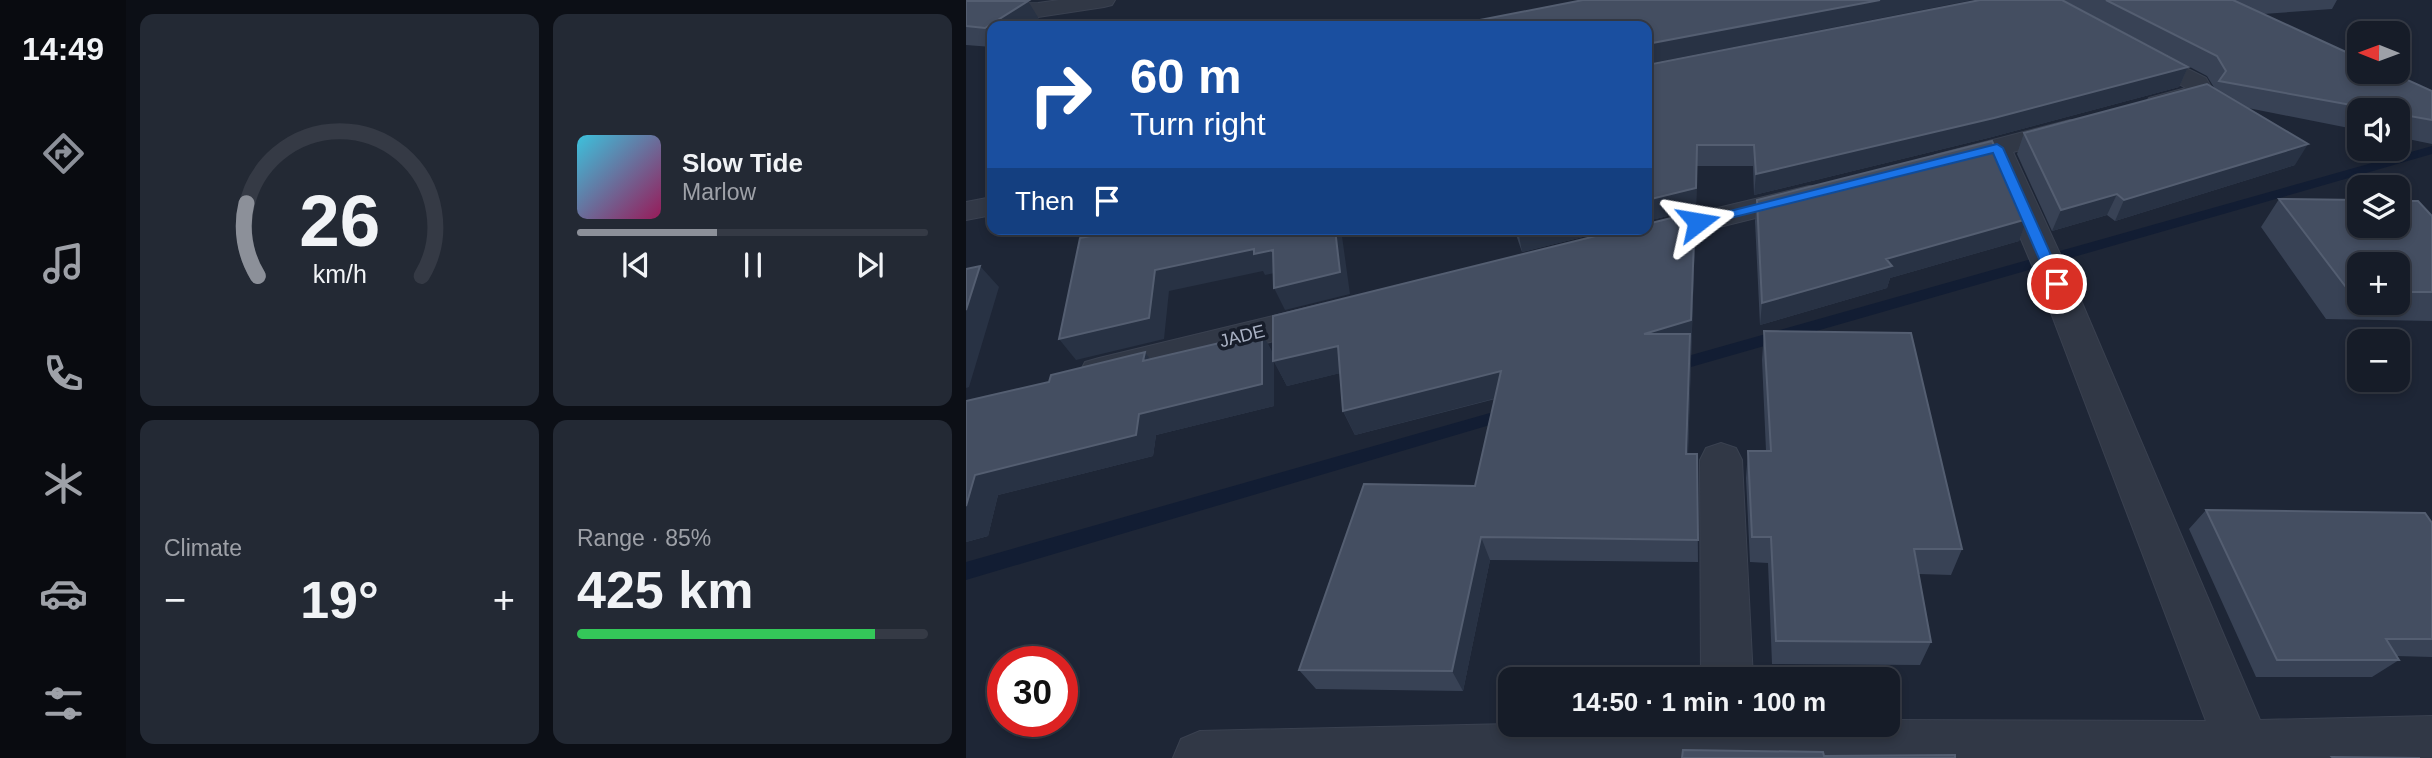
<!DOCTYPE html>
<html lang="en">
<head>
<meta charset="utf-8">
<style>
  :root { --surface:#161c28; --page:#232934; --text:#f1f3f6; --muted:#9ea1a8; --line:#353a45; --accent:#8c9099 }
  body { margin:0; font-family:Helvetica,sans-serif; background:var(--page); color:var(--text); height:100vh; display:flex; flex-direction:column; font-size:26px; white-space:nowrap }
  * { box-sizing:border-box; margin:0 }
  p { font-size:23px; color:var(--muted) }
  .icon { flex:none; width:38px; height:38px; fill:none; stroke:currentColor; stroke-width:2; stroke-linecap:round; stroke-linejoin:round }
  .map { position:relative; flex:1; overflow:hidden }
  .side { display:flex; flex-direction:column; gap:14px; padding:14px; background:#0c0f16; width:840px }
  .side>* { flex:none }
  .hud { position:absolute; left:21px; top:21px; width:665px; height:214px; border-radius:14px; box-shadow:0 4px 10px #0003,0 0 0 2px var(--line); background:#1a4fa0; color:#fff; overflow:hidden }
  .needle { width:46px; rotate:271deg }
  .controls { position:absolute; left:1381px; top:21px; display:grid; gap:14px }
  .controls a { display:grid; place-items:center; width:63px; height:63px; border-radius:14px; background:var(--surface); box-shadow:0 4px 10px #0003,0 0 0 2px var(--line); font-size:35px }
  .speed { position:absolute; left:21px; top:646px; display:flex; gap:14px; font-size:35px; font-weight:700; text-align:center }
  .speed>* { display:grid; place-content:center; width:91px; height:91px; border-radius:50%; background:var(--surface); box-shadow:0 4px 10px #0003,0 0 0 2px var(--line); line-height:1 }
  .speed .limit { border:10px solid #d22; background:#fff; color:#111 }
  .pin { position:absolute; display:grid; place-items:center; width:60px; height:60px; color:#fff; margin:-30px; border:4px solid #fff; border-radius:50%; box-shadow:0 2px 7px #0007 }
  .me { position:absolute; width:77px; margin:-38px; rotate:76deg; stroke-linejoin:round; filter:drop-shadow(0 0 5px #0008) }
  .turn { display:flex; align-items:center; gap:24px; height:147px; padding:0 28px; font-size:32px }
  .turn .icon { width:91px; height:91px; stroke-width:2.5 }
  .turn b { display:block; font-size:49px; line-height:60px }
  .then { display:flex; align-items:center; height:66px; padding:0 28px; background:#0003; gap:14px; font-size:26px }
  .big { font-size:52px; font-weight:800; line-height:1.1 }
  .side .card { flex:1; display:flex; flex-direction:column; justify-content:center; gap:10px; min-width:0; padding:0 24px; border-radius:14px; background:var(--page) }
  .side .dial { align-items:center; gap:0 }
  .dial svg { height:182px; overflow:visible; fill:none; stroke:var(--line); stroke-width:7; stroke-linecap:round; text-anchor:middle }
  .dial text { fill:var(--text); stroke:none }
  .song { display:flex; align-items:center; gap:21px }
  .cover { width:84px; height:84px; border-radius:10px; background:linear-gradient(135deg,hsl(190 70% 55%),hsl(330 70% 35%)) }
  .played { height:7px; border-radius:4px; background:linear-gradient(90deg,var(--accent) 40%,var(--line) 40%) }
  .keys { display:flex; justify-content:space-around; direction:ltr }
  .heat { display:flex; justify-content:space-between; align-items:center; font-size:38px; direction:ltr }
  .charge { height:10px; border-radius:5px; background:linear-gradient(90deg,#34c759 85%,var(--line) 0) }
  .side .tiles { flex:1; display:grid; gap:14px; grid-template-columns:repeat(2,1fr) }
  .trip { position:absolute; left:532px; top:667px; width:402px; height:70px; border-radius:14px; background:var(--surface); box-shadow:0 4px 10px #0003,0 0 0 2px var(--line); font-weight:800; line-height:70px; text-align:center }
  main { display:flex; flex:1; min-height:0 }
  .menu { display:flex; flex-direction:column; width:126px; justify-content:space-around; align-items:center; background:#090b10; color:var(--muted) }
  .menu .icon { width:49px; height:49px }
  .menu .current { color:var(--accent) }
  .menu b { font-size:32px; color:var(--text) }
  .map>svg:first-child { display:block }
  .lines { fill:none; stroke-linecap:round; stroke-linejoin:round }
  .stream { fill:#121d33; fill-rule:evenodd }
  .minor-casing { stroke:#3a4150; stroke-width:2 }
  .tertiary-casing { stroke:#3a4150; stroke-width:2 }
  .minor { fill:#313846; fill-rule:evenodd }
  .tertiary { fill:#313846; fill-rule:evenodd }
  .wall { fill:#384255; fill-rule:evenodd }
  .shaded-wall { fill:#283244 }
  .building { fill:#444e61; stroke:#545e71; stroke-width:2 }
  .route { fill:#1a73e8; stroke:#114b97; stroke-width:2 }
  .labels { text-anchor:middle; stroke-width:7; stroke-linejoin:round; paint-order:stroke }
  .street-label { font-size:18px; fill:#aab2c4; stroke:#171d2a }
</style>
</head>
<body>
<main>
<nav class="menu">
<b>14:49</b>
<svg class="icon current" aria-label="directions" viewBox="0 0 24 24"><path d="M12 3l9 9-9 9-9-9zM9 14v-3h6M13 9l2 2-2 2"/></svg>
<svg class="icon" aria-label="music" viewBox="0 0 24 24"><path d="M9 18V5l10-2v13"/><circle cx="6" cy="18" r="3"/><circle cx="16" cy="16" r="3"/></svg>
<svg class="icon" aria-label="phone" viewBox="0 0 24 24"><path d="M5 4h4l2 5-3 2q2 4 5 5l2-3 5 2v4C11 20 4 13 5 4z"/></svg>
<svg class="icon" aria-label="climate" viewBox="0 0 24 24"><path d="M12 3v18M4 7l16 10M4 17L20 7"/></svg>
<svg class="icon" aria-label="car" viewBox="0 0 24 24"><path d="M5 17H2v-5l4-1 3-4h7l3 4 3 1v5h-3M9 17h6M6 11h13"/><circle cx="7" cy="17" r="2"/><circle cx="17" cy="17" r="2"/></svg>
<svg class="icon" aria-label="filters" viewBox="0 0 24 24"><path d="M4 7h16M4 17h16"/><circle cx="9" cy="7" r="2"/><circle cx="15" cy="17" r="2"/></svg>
</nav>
<section class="side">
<div class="tiles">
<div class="card dial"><svg viewBox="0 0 100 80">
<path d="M14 69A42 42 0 1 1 86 69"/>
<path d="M14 69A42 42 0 0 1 9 37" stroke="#8c9099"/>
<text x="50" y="56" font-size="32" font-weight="700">26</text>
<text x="50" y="72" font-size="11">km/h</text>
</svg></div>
<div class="card">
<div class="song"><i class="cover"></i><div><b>Slow Tide</b><p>Marlow</p></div></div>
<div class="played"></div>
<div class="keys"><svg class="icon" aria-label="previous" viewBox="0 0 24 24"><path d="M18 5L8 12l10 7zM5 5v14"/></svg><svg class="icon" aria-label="pause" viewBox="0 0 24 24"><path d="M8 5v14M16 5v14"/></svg><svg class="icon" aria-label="next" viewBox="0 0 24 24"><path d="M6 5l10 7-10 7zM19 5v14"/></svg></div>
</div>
<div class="card"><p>Climate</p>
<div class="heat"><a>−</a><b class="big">19°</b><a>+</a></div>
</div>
<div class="card"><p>Range · 85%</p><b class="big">425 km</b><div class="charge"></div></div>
</div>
</section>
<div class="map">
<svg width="1466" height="758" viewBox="0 0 1466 758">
  <rect width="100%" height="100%" fill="#1e2636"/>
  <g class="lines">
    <path class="stream" d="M1466 146V154L704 373 696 367 704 361Z
      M545 407 551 409 553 413 551 417 0 580V562Z"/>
    <defs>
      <path id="minor" d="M1172 44 1240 78 1248 92 1244 98C1225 103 1202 114 1183 110L1179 104 1183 98 1220 88 1163 56 1160 51 1163 46Z
        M1104 120 1114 122 1118 128 1114 134 1047 152 1108 284 1294 720 1466 716V758H207L215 739 234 731 544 724H922V720L1240 721 1074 284 1021 159 979 170 969 167 964 161 969 155Z
        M843 186 854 188 858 195 854 202 677 246 666 243 661 236 665 229H681V225Z
        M26 197V215L0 220V202Z
        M357 304 370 307 375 316 370 325 133 386 119 382 114 372 119 362 133 358Z
        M755 443 770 448 776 460 787 679H735L734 460 740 448Z"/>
      <path id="tertiary" d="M93 0H149L146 5 138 7 72 17 0 18V4L72 3Z"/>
    </defs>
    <use href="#minor" class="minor-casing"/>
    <use href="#tertiary" class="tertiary-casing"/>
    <use href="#minor" class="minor"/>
    <use href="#tertiary" class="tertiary"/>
  </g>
  <path class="wall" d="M1097 0H1371L1366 9 1297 14 1466 91V144L1432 137V110H1393V130L1282 108 1329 165 1149 221 1141 215 1086 231 1051 154 1058 133 1249 89 1241 76Z
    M0 1 73 19 26 26V47L0 45Z
    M681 65 1222 67 1213 87 1022 138 788 195 787 166H731L730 209 681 221Z
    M1313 199 1466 216V321L1360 319 1295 227ZM1393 264H1432V303H1393Z
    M791 200 1061 219 1053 241 924 278 921 288 794 325 789 221Z
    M548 229H649L556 252Z
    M729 236 722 454H731L732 562 524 560 497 691 350 689 333 670 509 486 529 399 389 435 377 411 374 373 321 386 308 361V406L190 435 187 456 32 495 22 536 0 542V401L296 333 307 354Z
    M798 331 996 549 985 575 953 574 965 642 954 665 806 664 802 563 784 562 780 478 782 451H800L796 360Z
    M1240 510 1466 523V657L1430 656 1433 660 1406 677H1290L1223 529Z"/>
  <path class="shaded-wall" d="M914 0H1007L681 64V44Z
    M62 1 73 19 63 26H26V39L19 28Z
    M1222 67 1213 87 1022 138 788 195 790 174Z
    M1342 144 1329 165 1149 221 1158 200Z
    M731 145 730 209 681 221V200Z
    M1151 194 1141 215 1086 231 1095 210Z
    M729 212V236L721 477 678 334Z
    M1061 219 1053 241 924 278 921 288 794 325 796 303 920 259Z
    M369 229H375L384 294 319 310 308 288Z
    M556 229H649L556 252 552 230Z
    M288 249 307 250 318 271 299 275 297 271 203 291 198 339 110 360 93 339 189 270Z
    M14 266 33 287 3 387 0 388V310Z
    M296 333 308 355 372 346 383 371 321 386 308 362V406L190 435 187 456 32 495 22 536 0 542V506L9 475 173 414Z
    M179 352 194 373 177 361Z
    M535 371 542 395 389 435 377 411Z
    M515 537 524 560 497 691 486 671Z"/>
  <path class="building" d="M617 0H914L681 44V26H483Z
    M1014 0H1096L1222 67 1028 118 790 174 788 145H731L730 188 681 200V65Z
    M1140 0H1267L1393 58V72H1424L1466 91V120L1432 114V110H1413L1253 81 1260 71 1251 56Z
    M0 1H62L19 28 0 26Z
    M1241 84 1342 144 1158 200 1151 194 1095 210 1058 133Z
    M1026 141 1061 219 920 259 926 266 796 303 791 200Z
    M1313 199 1393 200V226H1432V201H1452L1466 216V292H1432V264H1393V291H1383Z
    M729 212 725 320 678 334H724L720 454H731L732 540 515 537 486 671 333 670 398 484 509 486 535 371 377 411 372 346 307 361V316L658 229H681V224Z
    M159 229H369L374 272 308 288 307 250 288 254V249L189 270 183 318 93 339 114 238Z
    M14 266 0 310V269Z
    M798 331 945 333 996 549H948L965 642 810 641 805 537H786L782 451H805Z
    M296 333V384L173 414 170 435 9 475 0 506V401L83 382 85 375 179 352 177 361Z
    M1240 510 1459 513 1466 523V639H1420L1433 660H1311Z
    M717 750 857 752 858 756 989 755V758H716Z
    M1366 757 1454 758H1367Z"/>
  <path class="route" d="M1031 144 1037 148 1098 284 1096 287H1086L1084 284 1027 153 732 226 726 222 728 220Z"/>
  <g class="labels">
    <g class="street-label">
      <text transform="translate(276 336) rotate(-14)" y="6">JADE</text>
    </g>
  </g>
</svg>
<div class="controls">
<a><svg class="needle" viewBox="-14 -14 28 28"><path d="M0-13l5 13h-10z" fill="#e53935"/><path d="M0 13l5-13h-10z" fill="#9ea1a8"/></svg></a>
<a><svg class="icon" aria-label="sound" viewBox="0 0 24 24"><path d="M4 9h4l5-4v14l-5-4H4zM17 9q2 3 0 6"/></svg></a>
<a><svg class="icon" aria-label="layers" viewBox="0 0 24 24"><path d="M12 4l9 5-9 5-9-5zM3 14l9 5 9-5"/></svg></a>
<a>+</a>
<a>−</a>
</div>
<div class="speed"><div class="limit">30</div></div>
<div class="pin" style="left:1091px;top:284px;background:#d93025"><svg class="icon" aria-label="arrive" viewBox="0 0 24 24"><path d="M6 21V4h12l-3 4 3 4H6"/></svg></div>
<svg class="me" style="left:732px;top:222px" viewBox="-20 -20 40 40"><path d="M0-17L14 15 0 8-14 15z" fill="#1a73e8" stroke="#fff" stroke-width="4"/></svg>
<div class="trip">14:50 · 1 min · 100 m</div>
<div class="hud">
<div class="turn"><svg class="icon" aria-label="right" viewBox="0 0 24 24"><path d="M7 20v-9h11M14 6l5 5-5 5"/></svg><div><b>60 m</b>Turn right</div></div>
<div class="then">Then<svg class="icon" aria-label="arrive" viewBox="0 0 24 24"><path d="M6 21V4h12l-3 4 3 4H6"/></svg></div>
</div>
</div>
</main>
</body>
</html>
